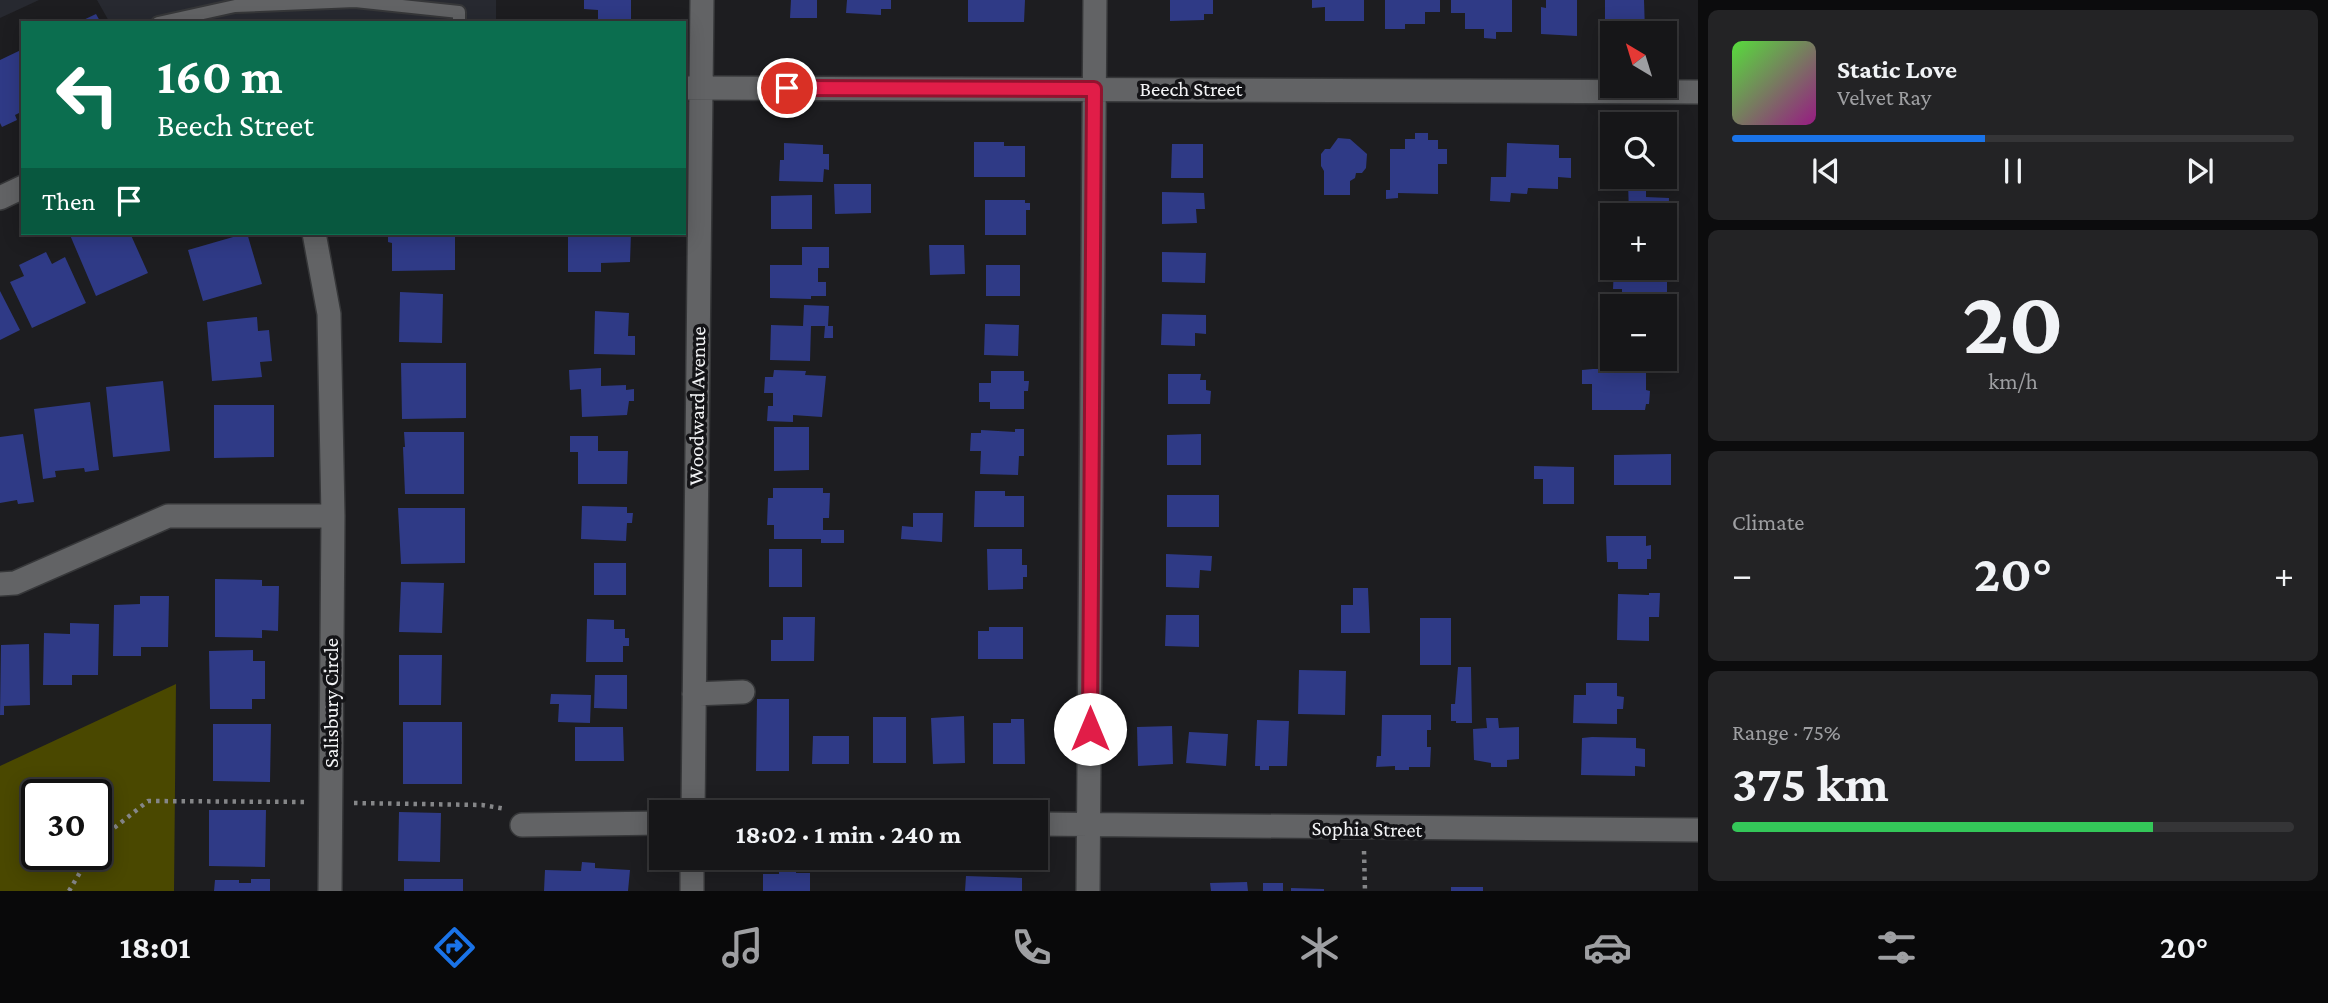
<!DOCTYPE html>
<html lang="en">
<head>
<meta charset="utf-8">
<style>
  :root { --surface:#161618; --page:#232325; --text:#f1f3f6; --muted:#9e9fa2; --line:#353537; --accent:#1a73e8 }
  body { margin:0; font-family:"Crimson Pro",serif; background:var(--page); color:var(--text); height:100vh; display:flex; flex-direction:column; font-size:26px; white-space:nowrap }
  * { box-sizing:border-box; margin:0 }
  p { font-size:23px; color:var(--muted) }
  .icon { flex:none; width:38px; height:38px; fill:none; stroke:currentColor; stroke-width:2; stroke-linecap:round; stroke-linejoin:round }
  .map { position:relative; flex:1; overflow:hidden }
  .drawer { display:flex; flex-direction:column; gap:10px; padding:10px; background:#0c0c0d; width:630px }
  .drawer>* { flex:none }
  .hud { position:absolute; left:21px; top:21px; width:665px; height:214px; border-radius:0px; box-shadow:0 4px 18px #0003,0 0 0 2px var(--line); background:#0b6e4f; color:#fff; overflow:hidden }
  .needle { width:46px; rotate:322deg }
  .tools { position:absolute; left:1600px; top:21px; display:grid; gap:14px }
  .tools a { display:grid; place-items:center; width:77px; height:77px; border-radius:0px; background:var(--surface); box-shadow:0 4px 18px #0003,0 0 0 2px var(--line); font-size:35px }
  .speed { position:absolute; left:21px; top:779px; display:flex; gap:14px; font-size:35px; font-weight:700; text-align:center }
  .speed>* { display:grid; place-content:center; width:91px; height:91px; border-radius:50%; background:var(--surface); box-shadow:0 4px 18px #0003,0 0 0 2px var(--line); line-height:1 }
  .speed .limit { border:4px solid #111; border-radius:10px; background:#fff; color:#111 }
  .pin { position:absolute; display:grid; place-items:center; width:60px; height:60px; color:#fff; margin:-30px; border:4px solid #fff; border-radius:50%; box-shadow:0 2px 7px #0007 }
  .me { position:absolute; width:77px; margin:-38px; rotate:0deg; stroke-linejoin:round; filter:drop-shadow(0 0 5px #0008) }
  .turn { display:flex; align-items:center; gap:24px; height:147px; padding:0 21px; font-size:32px }
  .turn .icon { width:91px; height:91px; stroke-width:2.5 }
  .turn b { display:block; font-size:49px; line-height:60px }
  .then { display:flex; align-items:center; height:66px; padding:0 21px; background:#0003; gap:14px; font-size:26px }
  .big { font-size:52px; font-weight:700; line-height:1.1 }
  .drawer .tile { flex:1; display:flex; flex-direction:column; justify-content:center; gap:10px; min-width:0; padding:0 24px; border-radius:10px; background:var(--page) }
  .drawer .dial { align-items:center; gap:0 }
  .dial b { font-size:91px; line-height:1 }
  .song { display:flex; align-items:center; gap:21px }
  .cover { width:84px; height:84px; border-radius:10px; background:linear-gradient(135deg,hsl(110 70% 55%),hsl(310 70% 35%)) }
  .played { height:7px; border-radius:4px; background:linear-gradient(90deg,var(--accent) 45%,var(--line) 45%) }
  .keys { display:flex; justify-content:space-around; direction:ltr }
  .heat { display:flex; justify-content:space-between; align-items:center; font-size:38px; direction:ltr }
  .charge { height:10px; border-radius:5px; background:linear-gradient(90deg,#34c759 75%,var(--line) 0) }
  .trip { position:absolute; left:649px; top:800px; width:399px; height:70px; border-radius:0px; background:var(--surface); box-shadow:0 4px 18px #0003,0 0 0 2px var(--line); font-weight:700; line-height:70px; text-align:center }
  .menu { display:flex; height:112px; justify-content:space-around; align-items:center; background:#09090a; color:var(--muted) }
  .menu .icon { width:49px; height:49px }
  .menu .current { color:var(--accent) }
  .menu b { font-size:32px; color:var(--text) }
  main { display:flex; flex:1; min-height:0 }
  .map>svg:first-child { display:block }
  .built { fill:#272930 }
  .green { fill:#4a4800; fill-rule:evenodd }
  .building { fill:#2f3a86 }
  .lines { fill:none; stroke-linecap:round; stroke-linejoin:round }
  .service-casing { stroke:#363739; stroke-width:16 }
  .minor-casing { stroke:#363739; stroke-width:26 }
  .path { stroke:#858688; stroke-width:4.5; stroke-dasharray:3.5 5; stroke-linecap:butt }
  .service { stroke:#626365; stroke-width:12 }
  .minor { stroke:#626365; stroke-width:23 }
  .route-casing { stroke:#92132f; stroke-width:18 }
  .route { stroke:#e11d48; stroke-width:12 }
  .labels { text-anchor:middle; stroke-width:7; stroke-linejoin:round; paint-order:stroke }
  .street-label { font-size:21px; fill:#f3f4f6; stroke:#141417 }
</style>
</head>
<body>
<main>
<div class="map">
<svg width="1698" height="891" viewBox="0 0 1698 891">
  <rect width="100%" height="100%" fill="#1d1d20"/>
  <path class="built" d="M0 0H39L0 18Z
    M97 0H496V23H110Z"/>
  <path class="green" d="M176 684 174 891H0V766ZM37 794H96V854H37Z"/>
  <path class="building" d="M584 0H631V23H598V10L584 9Z
    M791 0H817V18H790Z
    M847 0H891V9H881V15L846 13Z
    M968 0H1025L1024 22H968Z
    M1170 0H1213V14H1204V20L1170 21Z
    M1312 0H1364V21H1325V7L1312 8Z
    M1385 0H1440V12H1425V24H1405V29H1385Z
    M1451 0H1512V32H1496V39L1484 38V29H1465V13H1451Z
    M1546 0H1577V36L1541 34V7L1546 8Z
    M1605 0H1644L1645 32H1605Z
    M96 14 101 23H77Z
    M23 49V111L15 115 17 120 2 127 0 123V60Z
    M1415 133H1428V140H1438V149H1447V164H1438V194L1398 193V198L1386 199V190H1390V149H1405V139H1415Z
    M1338 138 1350 139 1367 154 1366 168 1362 173H1356L1355 178 1350 181V195H1324V171L1321 166V154L1325 149H1330Z
    M974 142H1004V146H1025V177H974Z
    M784 143 823 145V154H829V170L824 169 823 182 779 181 780 160H784Z
    M1507 143 1559 145V158H1571V178L1558 177V189L1528 188 1527 194 1511 193 1510 202 1490 201 1491 177H1506Z
    M1172 144H1203V178H1171Z
    M1628 181 1646 182V197L1669 198 1668 232H1664V215H1629Z
    M834 184H871V213L835 214Z
    M1162 192 1204 193 1205 209H1196L1197 223 1162 224Z
    M812 195V229H771V196Z
    M985 200H1025V203H1030V210H1026V235H985Z
    M76 233H130L148 273 96 296 70 235Z
    M247 233 262 284 203 301 188 250Z
    M388 233H455V270L392 271V243L388 242Z
    M568 233H631L630 262 601 263V272H568Z
    M929 245H964L965 274 930 275Z
    M802 247H829V268H818V282H826V296H811V299L770 298V265H802Z
    M46 252 52 264 65 257 86 303 32 328 10 282 24 276 19 265Z
    M1162 252 1206 253 1205 283 1162 282Z
    M986 265H1020V296H986Z
    M1614 268H1667V306H1622V289H1613Z
    M0 291 20 330 0 340Z
    M400 292 443 294 442 343 399 342Z
    M804 305 829 306 828 326H833V338H824L825 326H811L810 361 770 360 771 325 803 326Z
    M595 311 629 313 628 336H635V355L594 354Z
    M1162 314 1206 315V334L1195 333V346L1161 345Z
    M257 317 258 331 269 330 272 361 260 362 262 377 212 381 207 322Z
    M985 324 1019 325 1018 356 984 355Z
    M401 363H466V418L402 419Z
    M601 368V386L626 385V390L634 389V401H629L627 415 582 417 581 389 570 390 569 370Z
    M1593 369H1646V390L1650 391 1649 404H1646L1645 410H1592V384H1582V370Z
    M774 370 806 371 805 375 826 376 822 417 793 415V422L767 421 768 406H773V393H764L765 377H773Z
    M991 371H1024V381H1029L1028 391H1024V409H990V402H979V383H991Z
    M1168 374H1201L1200 380H1206V390L1211 391 1210 404H1168Z
    M163 381 170 451 113 457 106 387Z
    M90 402 99 470 85 472 84 468 55 471 56 477 43 479 34 409Z
    M214 405H274V457L214 458Z
    M774 427H809V470L774 471Z
    M1015 429H1024V456H1019L1018 475 980 474 981 451H970L971 433H981V430L1015 432Z
    M404 432H464V494H405L403 447H405Z
    M23 434 34 502 18 504 17 500 0 503V437Z
    M1201 434V465H1167V435Z
    M570 436H598V451H628L627 484H578V452H570Z
    M1671 454V485H1614V455Z
    M1534 466 1574 467V504H1543V479H1534Z
    M773 488H823V493H830L829 518H823V530H844V543H821V539H774V525H767L768 498H773Z
    M975 491H1005V496H1024V527H974Z
    M1167 495H1219V527H1167Z
    M582 506 627 507V513H633L632 523H627L626 541 581 539Z
    M398 508H465V563L401 564Z
    M913 513H943L942 542 901 539 902 526 913 527Z
    M1606 536H1646V546L1651 545V559H1647V569H1618V562H1607Z
    M769 549H802V587H769Z
    M987 549H1022V565H1027V577H1023V589L988 590Z
    M1166 554 1212 556 1211 571 1200 570 1199 588 1166 587Z
    M594 563H626V595H594Z
    M215 579 262 580V586H279L278 631 262 630V638L215 637Z
    M401 582 444 583 442 633 399 632Z
    M1353 588H1368L1370 633H1341V605H1353Z
    M1649 593H1660L1659 617H1649V641L1617 640 1618 594 1649 595Z
    M140 596H169L168 647H141V656H113L114 605 140 604Z
    M1166 615H1199V647L1165 646Z
    M783 617H815L814 661H771V640H783Z
    M1420 618H1451V665H1420Z
    M587 619 614 620V629H625V638H629V646H623V662H586Z
    M70 623 99 624 98 675H72V685H43L44 633 70 634Z
    M989 627H1023V659H978V631H989Z
    M29 644 30 705 4 706V715H0L1 645Z
    M253 650V661H265V699H252V709H210L209 651Z
    M399 655H442L441 705H399Z
    M1458 667H1471L1472 723H1456V721H1451V704H1455Z
    M1299 670 1346 671 1345 715 1298 714Z
    M595 675H627V709L594 708Z
    M1586 683H1617V696L1624 697 1623 709H1617V724L1573 723 1574 695H1586Z
    M551 694 591 695 590 723 558 722 559 704H550Z
    M757 699H789V771H756Z
    M1382 715H1431V730H1427V747H1431L1430 767H1409V770H1395V766L1376 767 1377 756H1381Z
    M964 716 965 763 933 764 931 718Z
    M873 717H906V763H873Z
    M1486 718H1498L1499 728 1519 727V759L1507 760V767H1491V763L1474 760 1473 729 1487 728Z
    M1011 719H1024L1025 764H993V723H1011Z
    M1257 720 1289 721 1287 766H1269V770H1260V766H1255Z
    M403 722H462V784H403Z
    M213 724H271L270 782 213 781Z
    M1172 726 1173 764 1138 766 1137 727Z
    M575 727H623L624 761H575Z
    M1189 732 1228 734 1226 766 1186 763Z
    M813 736H849V764H812Z
    M1592 737 1636 738V748L1645 749V767L1635 766V776L1581 775 1582 738Z
    M209 810H266L265 867 209 866Z
    M399 812 441 813 440 862 398 861Z
    M582 862 595 863V868L630 870 628 891H544L545 870 581 871Z
    M779 866 796 867V873H810V891H763V874H779Z
    M966 876 1022 878V891H965Z
    M251 879H270V891H214L215 880H239V883H251Z
    M404 879H463V891H404Z
    M1247 882 1248 891H1211L1210 883Z
    M1263 883H1283V891H1263Z
    M1451 887H1483V891H1451Z
    M1291 888 1324 889V891H1291Z"/>
  <g class="lines">
    <defs>
      <path id="service" d="M158 23 235 6 355 1 459 12V23"/>
      <path id="minor" d="M684 88 1698 92
        M0 198 23 187
        M314 233 329 314 333 516 330 891
        M0 584 15 583 168 516H333
        M694 694 743 692
        M693 812 702 0
        M1036 824 1698 830
        M522 825 662 823
        M692 891V858
        M1088 891 1095 0"/>
    </defs>
    <use href="#service" class="service-casing"/>
    <use href="#minor" class="minor-casing"/>
    <path class="path" d="M354 803 482 805 506 809
      M96 845 99 840 148 801 307 802
      M1364 851 1365 891
      M69 891 91 854"/>
    <use href="#service" class="service"/>
    <use href="#minor" class="minor"/>
  </g>
  <g class="lines">
    <defs>
      <path id="route" d="M787 88 1094 89 1090 729"/>
    </defs>
    <use href="#route" class="route-casing"/>
    <use href="#route" class="route"/>
  </g>
  <g class="labels">
    <g class="street-label">
      <text x="1191" y="96">Beech Street</text>
      <text transform="translate(697 406) rotate(-89)" y="7">Woodward Avenue</text>
      <text transform="translate(331 703) rotate(-90)" y="7">Salisbury Circle</text>
      <text transform="translate(1367 829) rotate(1)" y="7">Sophia Street</text>
    </g>
  </g>
</svg>
<div class="tools">
<a><svg class="needle" viewBox="-14 -14 28 28"><path d="M0-13l5 13h-10z" fill="#e53935"/><path d="M0 13l5-13h-10z" fill="#9e9fa2"/></svg></a>
<a><svg class="icon" aria-label="search" viewBox="0 0 24 24"><circle cx="10" cy="10" r="6"/><path d="M15 15l6 6"/></svg></a>
<a>+</a>
<a>−</a>
</div>
<div class="speed"><div class="limit">30</div></div>
<div class="pin" style="left:787px;top:88px;background:#d93025"><svg class="icon" aria-label="arrive" viewBox="0 0 24 24"><path d="M6 21V4h12l-3 4 3 4H6"/></svg></div>
<svg class="me" style="left:1090px;top:729px" viewBox="-20 -20 40 40"><circle r="19" fill="#fff"/><path d="M0-13L10 11 0 6-10 11z" fill="#e11d48"/></svg>
<div class="trip">18:02 · 1 min · 240 m</div>
<div class="hud">
<div class="turn"><svg class="icon" aria-label="left" viewBox="0 0 24 24"><path d="M17 20v-9H6M10 6l-5 5 5 5"/></svg><div><b>160 m</b>Beech Street</div></div>
<div class="then">Then<svg class="icon" aria-label="arrive" viewBox="0 0 24 24"><path d="M6 21V4h12l-3 4 3 4H6"/></svg></div>
</div>
</div>
<section class="drawer">
<div class="tile">
<div class="song"><i class="cover"></i><div><b>Static Love</b><p>Velvet Ray</p></div></div>
<div class="played"></div>
<div class="keys"><svg class="icon" aria-label="previous" viewBox="0 0 24 24"><path d="M18 5L8 12l10 7zM5 5v14"/></svg><svg class="icon" aria-label="pause" viewBox="0 0 24 24"><path d="M8 5v14M16 5v14"/></svg><svg class="icon" aria-label="next" viewBox="0 0 24 24"><path d="M6 5l10 7-10 7zM19 5v14"/></svg></div>
</div>
<div class="tile dial"><b>20</b><p>km/h</p></div>
<div class="tile"><p>Climate</p>
<div class="heat"><a>−</a><b class="big">20°</b><a>+</a></div>
</div>
<div class="tile"><p>Range · 75%</p><b class="big">375 km</b><div class="charge"></div></div>
</section>
</main>
<nav class="menu">
<b>18:01</b>
<svg class="icon current" aria-label="directions" viewBox="0 0 24 24"><path d="M12 3l9 9-9 9-9-9zM9 14v-3h6M13 9l2 2-2 2"/></svg>
<svg class="icon" aria-label="music" viewBox="0 0 24 24"><path d="M9 18V5l10-2v13"/><circle cx="6" cy="18" r="3"/><circle cx="16" cy="16" r="3"/></svg>
<svg class="icon" aria-label="phone" viewBox="0 0 24 24"><path d="M5 4h4l2 5-3 2q2 4 5 5l2-3 5 2v4C11 20 4 13 5 4z"/></svg>
<svg class="icon" aria-label="climate" viewBox="0 0 24 24"><path d="M12 3v18M4 7l16 10M4 17L20 7"/></svg>
<svg class="icon" aria-label="car" viewBox="0 0 24 24"><path d="M5 17H2v-5l4-1 3-4h7l3 4 3 1v5h-3M9 17h6M6 11h13"/><circle cx="7" cy="17" r="2"/><circle cx="17" cy="17" r="2"/></svg>
<svg class="icon" aria-label="filters" viewBox="0 0 24 24"><path d="M4 7h16M4 17h16"/><circle cx="9" cy="7" r="2"/><circle cx="15" cy="17" r="2"/></svg>
<b>20°</b>
</nav>
</body>
</html>
